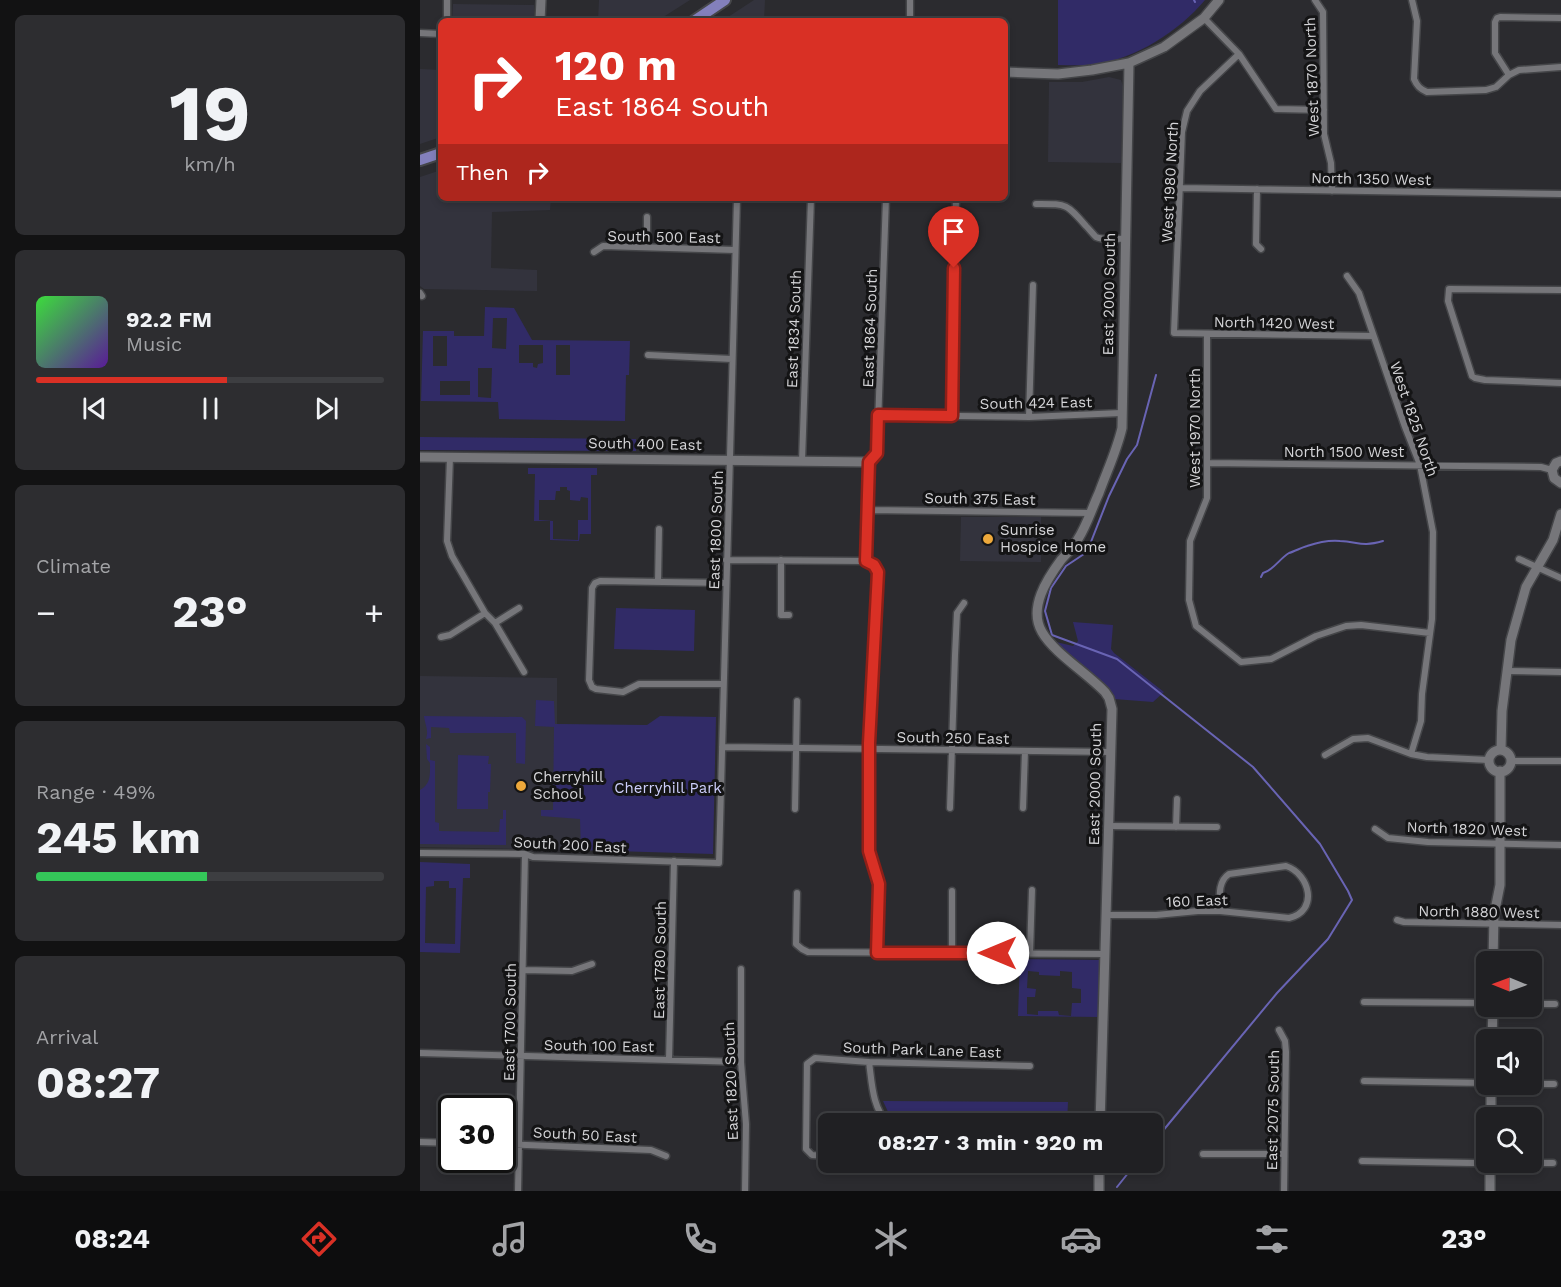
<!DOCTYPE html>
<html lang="en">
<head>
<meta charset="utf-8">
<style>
  :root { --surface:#202023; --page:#2d2d30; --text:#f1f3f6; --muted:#a2a3a6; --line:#3d3e41; --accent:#d93025 }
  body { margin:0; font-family:"Work Sans",sans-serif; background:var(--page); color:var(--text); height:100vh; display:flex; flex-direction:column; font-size:22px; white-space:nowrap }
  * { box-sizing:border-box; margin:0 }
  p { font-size:20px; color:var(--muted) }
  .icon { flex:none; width:33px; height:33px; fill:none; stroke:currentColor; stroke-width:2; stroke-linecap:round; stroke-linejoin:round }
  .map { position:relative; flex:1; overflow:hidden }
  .side { display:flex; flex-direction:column; gap:15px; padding:15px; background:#121213; width:420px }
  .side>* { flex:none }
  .top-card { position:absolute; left:18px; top:18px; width:570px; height:183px; border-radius:9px; box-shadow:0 3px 9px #0003,0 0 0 2px var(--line); background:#d93025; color:#fff; overflow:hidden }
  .needle { width:39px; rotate:271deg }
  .controls { position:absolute; left:1056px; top:951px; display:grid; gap:12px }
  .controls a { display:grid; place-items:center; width:66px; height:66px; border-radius:9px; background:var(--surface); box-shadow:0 3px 9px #0003,0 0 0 2px var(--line); font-size:30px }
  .speed { position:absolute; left:18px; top:1095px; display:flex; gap:12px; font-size:30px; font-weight:700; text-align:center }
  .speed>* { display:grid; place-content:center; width:78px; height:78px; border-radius:50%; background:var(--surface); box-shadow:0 3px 9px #0003,0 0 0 2px var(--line); line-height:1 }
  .speed .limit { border:3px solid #111; border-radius:9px; background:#fff; color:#111 }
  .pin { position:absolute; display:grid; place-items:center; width:51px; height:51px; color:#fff; margin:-62px -26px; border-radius:50% 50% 50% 0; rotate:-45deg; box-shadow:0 0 6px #0007 }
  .pin .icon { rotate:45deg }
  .me { position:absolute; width:66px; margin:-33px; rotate:270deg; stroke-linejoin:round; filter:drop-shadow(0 0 4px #0008) }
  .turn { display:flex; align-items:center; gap:21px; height:126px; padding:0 18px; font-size:27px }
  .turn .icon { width:78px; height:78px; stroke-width:2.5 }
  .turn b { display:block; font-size:42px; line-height:51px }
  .then { display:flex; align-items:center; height:57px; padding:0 18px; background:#0003; gap:12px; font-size:22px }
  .big { font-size:45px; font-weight:700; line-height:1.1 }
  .side .card { flex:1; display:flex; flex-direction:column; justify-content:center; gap:9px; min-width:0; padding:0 21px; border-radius:9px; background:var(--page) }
  .side .dial { align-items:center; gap:0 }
  .dial b { font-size:78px; line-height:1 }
  .song { display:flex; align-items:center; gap:18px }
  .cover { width:72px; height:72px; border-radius:9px; background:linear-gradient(135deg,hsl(120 70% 55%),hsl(270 70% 35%)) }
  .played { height:6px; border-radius:3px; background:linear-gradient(90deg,var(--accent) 55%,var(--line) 55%) }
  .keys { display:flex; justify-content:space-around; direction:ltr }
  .heat { display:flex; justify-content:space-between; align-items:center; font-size:33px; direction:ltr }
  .charge { height:9px; border-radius:4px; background:linear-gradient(90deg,#34c759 49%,var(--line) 0) }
  .trip { position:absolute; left:398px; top:1113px; width:345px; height:60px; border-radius:9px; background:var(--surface); box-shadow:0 3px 9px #0003,0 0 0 2px var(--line); font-weight:700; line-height:60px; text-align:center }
  .dock { display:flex; height:96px; justify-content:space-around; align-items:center; background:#0d0d0e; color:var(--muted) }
  .dock .icon { width:42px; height:42px }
  .dock .on { color:var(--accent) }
  .dock b { font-size:27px; color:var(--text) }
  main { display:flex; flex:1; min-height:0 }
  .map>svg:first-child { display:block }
  .built { fill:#33333d }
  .green { fill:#312b67; fill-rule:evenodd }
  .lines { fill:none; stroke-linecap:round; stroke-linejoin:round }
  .stream { stroke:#6964b4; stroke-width:2 }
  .street-casing { stroke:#454649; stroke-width:9 }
  .secondary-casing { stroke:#454649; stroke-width:12 }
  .primary-casing { stroke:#454649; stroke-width:14 }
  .street { stroke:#76767a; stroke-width:6 }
  .secondary { stroke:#76767a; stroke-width:9 }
  .primary { stroke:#8380bc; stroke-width:10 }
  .route-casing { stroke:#8d1f18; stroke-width:15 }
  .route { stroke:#d93025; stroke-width:10 }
  .poi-dot { fill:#eda83b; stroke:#141415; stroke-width:2 }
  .labels { text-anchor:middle; stroke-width:6; stroke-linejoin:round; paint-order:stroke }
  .street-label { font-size:15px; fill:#d5d5d8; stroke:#141415 }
  .poi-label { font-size:15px; fill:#d5d5d8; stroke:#141415; text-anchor:start }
  .park-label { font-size:15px; fill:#cdcefa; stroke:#141415 }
</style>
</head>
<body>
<main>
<section class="side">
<div class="card dial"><b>19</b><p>km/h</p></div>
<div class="card">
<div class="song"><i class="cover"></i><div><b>92.2 FM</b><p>Music</p></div></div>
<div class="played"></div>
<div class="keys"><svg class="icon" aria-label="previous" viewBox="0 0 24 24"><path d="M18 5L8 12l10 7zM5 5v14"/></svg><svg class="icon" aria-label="pause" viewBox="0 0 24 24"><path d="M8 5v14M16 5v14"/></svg><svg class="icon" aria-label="next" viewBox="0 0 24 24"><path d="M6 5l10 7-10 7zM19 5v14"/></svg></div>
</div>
<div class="card"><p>Climate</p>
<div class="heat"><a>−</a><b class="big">23°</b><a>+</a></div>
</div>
<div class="card"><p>Range · 49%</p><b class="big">245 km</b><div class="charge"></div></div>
<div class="card"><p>Arrival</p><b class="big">08:27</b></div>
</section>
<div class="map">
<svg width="1141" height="1191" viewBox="0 0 1141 1191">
  <rect width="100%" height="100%" fill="#2b2b2f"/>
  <path class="built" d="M179 0H270L237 21H178Z
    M334 0H345L344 21H302Z
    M33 4 114 5V21H32Z
    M0 69 21 70V137L0 144Z
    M689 77 701 80 703 86 701 163 628 162 629 82H662Z
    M21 170V198H131L130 210 72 212 71 268 117 270V291L4 289 0 286V177Z
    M541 517H621V562L540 561Z
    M0 676 137 678V724L204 726 201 851 0 847Z"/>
  <path class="green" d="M638 0H785C759 31 716 59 675 64 663 66 650 65 638 65Z
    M65 307 94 308 112 340 210 341 209 375H206L205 421 79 419 78 402 1 401 3 331H34V336H64ZM73 318H87L86 349 72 348ZM13 336H27V366H13ZM99 345H123V363L118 364 117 368 113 367V363H99ZM136 345H150V375H136ZM58 368H72L71 398 58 397ZM20 381H50V395H20Z
    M0 437 216 439V451L0 450Z
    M108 468H177V475H171V534H160L159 541 130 540V521H114L115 474H108ZM140 487H147V490L150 491V500L160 501 161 497 168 498V520H158V540L133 539V521L119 520V500H135L136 491H140Z
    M196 608 275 610 274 651 194 649Z
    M653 622 693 625 691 649 694 653 744 692 733 702 694 699 636 642 653 646 658 641Z
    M116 700 134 701 135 724 227 725 240 716 296 717 293 854 161 850 160 819 121 816V810H133L134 727 115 726Z
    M4 716 102 717 106 721 105 764 96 763V733H30L29 728 11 727V738L6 739C9 730 5 725 4 716Z
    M6 744 10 747V760L15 761V822L19 823V831L79 832 80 819H83V810H86V845L0 844V790C11 784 10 775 10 763L7 759Z
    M38 755 69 756 68 764H71L70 792H68V809H37Z
    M0 862 50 864V878H43L40 953 0 952ZM14 881H29V888H36L35 944 5 943 6 887 14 886Z
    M600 959 679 960V1017L598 1016ZM608 971 619 972V975L640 976V971L652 972V988L661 989V1003H652L651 1016 639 1015 638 1011H618V1015L607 1014V997H615L616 989 607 988Z
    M463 1101 648 1102 647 1123H477L469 1114Z"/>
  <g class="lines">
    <path class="stream" d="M774 0 775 2
      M841 577 843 573C854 570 859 559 869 553 873 552 883 547 887 546 896 543 910 540 920 541 939 542 942 547 963 541
      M732 1144 857 993 908 939 932 900 928 891 900 844 833 767 697 659 632 635 625 611 631 588 646 566 667 552 689 496 707 459 717 445 736 375
      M697 1187 717 1162"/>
    <defs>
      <path id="street" d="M27 0V21
        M895 0 903 12 904 134 911 163 912 191
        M992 0 997 21 994 79C997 86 1000 89 1007 92L1066 90 1076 87 1089 75 1099 70 1141 67
        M784 18 819 54 856 109 904 110
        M490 21V0
        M0 33 21 34
        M819 54 780 91 767 111 762 132 754 333 953 336
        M1089 75 1075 53V22L1077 18 1080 17 1141 18
        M760 188 1141 194
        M837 189 836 244 841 249
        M616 204C647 204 646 203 666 226 669 229 673 234 676 237 684 241 697 238 706 239
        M227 217V247
        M174 252 183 246 315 250
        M927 276 939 293 985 427 1000 465 1013 532 1012 619 1002 694 1001 721 991 754
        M1141 290 1029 289 1028 301 1052 376 1055 378 1065 380 1141 383
        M0 293 2 296
        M787 334V498L770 541 769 600 776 626 821 662 851 659 896 636 926 626 941 625 1010 633
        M228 355 312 359
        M458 415 609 417 701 413
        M532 416 536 198
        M609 417 613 285
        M30 457 27 541 32 556 65 613 75 623 104 672
        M382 461 391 198
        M787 463 1121 467 1132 470
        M449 510 671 513
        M1099 559 1141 578
        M306 560 446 561 454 565 457 570 449 749V851L459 884 457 953
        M361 560V615H369
        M446 561 449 510V462L457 453 466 198
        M238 582 239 529
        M75 623 99 608
        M21 637 30 635 65 613
        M1087 671 1141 672
        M303 684H219L203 692 176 689 172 687 169 680 172 588 175 583 180 581 306 583
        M302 747 691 752
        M905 755 933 739 948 738 991 754 1007 757 1069 760
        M1091 761H1141
        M530 808 535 655 537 613 544 603
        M603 808 605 751
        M375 809 377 701
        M689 826 797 827
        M756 827 757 799
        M955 829 968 838 1008 842 1141 845
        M0 853 105 854 113 857 299 863 317 198
        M377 893 376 944 382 949 388 952 685 954
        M687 915H736L778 911H800L869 918C899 911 890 874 866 866L809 874C797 882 800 898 800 911
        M977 920 984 922 1141 925
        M532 953V891
        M610 953 612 890
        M321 969V1062L326 1124 325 1191
        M103 970 152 971 172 964
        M944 1002 1066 1003
        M1112 1004H1135
        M859 1030 865 1041 866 1052 864 1191
        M0 1053 321 1062
        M249 1060 254 861
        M449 1062C452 1083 452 1107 468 1124
        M944 1081 1066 1083
        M1112 1084H1134
        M0 1142 32 1143
        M82 1144 231 1150 246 1156
        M783 1154H864
        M408 1156 392 1155 386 1149 387 1064 395 1058 449 1062 610 1066
        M942 1161 1052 1163H1133
        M98 1191 105 854"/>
      <path id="secondary" d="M120 21 121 0
        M585 72 638 74 672 70 709 63 744 47 784 18 799 0
        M0 457 449 462
        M1141 461 1136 463 1132 470 1134 478 1141 483
        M1081 750 1082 711 1091 640 1106 587 1133 540 1141 514
        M1069 761a11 11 0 1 1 22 0a11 11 0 1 1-22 0Z
        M1073 962 1074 915 1080 885V771
        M1072 1040 1073 1006
        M1071 1118V1084
        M680 1124 692 709 689 698 685 692C667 673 634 653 622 632 608 608 627 579 641 560 647 553 654 547 658 539 667 525 672 508 679 493 687 471 697 450 702 428L709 63
        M679 1191V1162
        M1070 1191V1162"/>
      <path id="primary" d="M274 21 305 0
        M0 160 21 153"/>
    </defs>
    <use href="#street" class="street-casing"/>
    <use href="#secondary" class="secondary-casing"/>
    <use href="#primary" class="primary-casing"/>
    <use href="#street" class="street"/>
    <use href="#secondary" class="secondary"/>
    <use href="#primary" class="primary"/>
  </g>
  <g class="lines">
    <defs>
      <path id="route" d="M534 268 532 416 458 415 457 453 449 462 446 561 454 565 458 572 449 743V851L459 884 457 953H578"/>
    </defs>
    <use href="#route" class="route-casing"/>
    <use href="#route" class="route"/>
  </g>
  <g class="poi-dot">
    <circle cx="568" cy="539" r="6"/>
    <circle cx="101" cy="786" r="6"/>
  </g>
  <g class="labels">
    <g class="street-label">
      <text transform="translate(892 77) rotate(-92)" y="5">West 1870 North</text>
      <text transform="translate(951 179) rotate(1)" y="5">North 1350 West</text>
      <text transform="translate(750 182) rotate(-87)" y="5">West 1980 North</text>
      <text transform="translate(244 237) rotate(1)" y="5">South 500 East</text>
      <text transform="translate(689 294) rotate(-89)" y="5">East 2000 South</text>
      <text transform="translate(854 323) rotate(1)" y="5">North 1420 West</text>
      <text transform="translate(450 328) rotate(-88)" y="5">East 1864 South</text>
      <text transform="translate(374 329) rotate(-88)" y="5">East 1834 South</text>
      <text transform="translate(616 403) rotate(-1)" y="5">South 424 East</text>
      <text transform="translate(994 419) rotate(71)" y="5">West 1825 North</text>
      <text transform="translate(775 428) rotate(-90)" y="5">West 1970 North</text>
      <text transform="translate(225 444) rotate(1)" y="5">South 400 East</text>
      <text x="924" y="457">North 1500 West</text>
      <text transform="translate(560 499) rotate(1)" y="5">South 375 East</text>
      <text transform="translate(296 530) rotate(-88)" y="5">East 1800 South</text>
      <text transform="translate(533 738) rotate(1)" y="5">South 250 East</text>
      <text transform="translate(675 784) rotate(-89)" y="5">East 2000 South</text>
      <text transform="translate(1047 829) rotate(2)" y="5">North 1820 West</text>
      <text transform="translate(150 845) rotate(3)" y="5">South 200 East</text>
      <text transform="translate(777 901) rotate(-2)" y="5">160 East</text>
      <text transform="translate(1059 912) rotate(1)" y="5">North 1880 West</text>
      <text transform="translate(240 960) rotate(-89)" y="5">East 1780 South</text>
      <text transform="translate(90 1022) rotate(-89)" y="5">East 1700 South</text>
      <text transform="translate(179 1046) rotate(1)" y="5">South 100 East</text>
      <text transform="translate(502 1050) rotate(2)" y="5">South Park Lane East</text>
      <text transform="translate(311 1081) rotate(-92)" y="5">East 1820 South</text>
      <text transform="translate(853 1110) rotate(-89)" y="5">East 2075 South</text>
      <text transform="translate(165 1135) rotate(3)" y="5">South 50 East</text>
    </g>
    <g class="poi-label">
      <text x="580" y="535">Sunrise<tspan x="580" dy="17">Hospice Home</tspan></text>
      <text x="113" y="782">Cherryhill<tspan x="113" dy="17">School</tspan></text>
    </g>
    <g class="park-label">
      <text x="248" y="793">Cherryhill Park</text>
    </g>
  </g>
</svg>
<div class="controls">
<a><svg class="needle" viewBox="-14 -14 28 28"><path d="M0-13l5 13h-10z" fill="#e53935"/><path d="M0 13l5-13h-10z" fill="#a2a3a6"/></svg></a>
<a><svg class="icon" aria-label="sound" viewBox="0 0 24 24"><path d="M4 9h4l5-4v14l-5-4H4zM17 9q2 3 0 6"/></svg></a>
<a><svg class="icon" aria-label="search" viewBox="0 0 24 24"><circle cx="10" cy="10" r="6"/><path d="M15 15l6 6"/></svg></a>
</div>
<div class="speed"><div class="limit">30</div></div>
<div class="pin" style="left:534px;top:268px;background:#d93025"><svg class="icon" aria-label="arrive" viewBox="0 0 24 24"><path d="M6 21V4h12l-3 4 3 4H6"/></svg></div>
<svg class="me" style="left:578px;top:953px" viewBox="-20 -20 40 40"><circle r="19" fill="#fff"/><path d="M0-13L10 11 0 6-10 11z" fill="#d93025"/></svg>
<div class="trip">08:27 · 3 min · 920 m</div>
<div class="top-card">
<div class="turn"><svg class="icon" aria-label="right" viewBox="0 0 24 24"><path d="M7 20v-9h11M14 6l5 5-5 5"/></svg><div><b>120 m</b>East 1864 South</div></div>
<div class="then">Then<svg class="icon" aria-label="right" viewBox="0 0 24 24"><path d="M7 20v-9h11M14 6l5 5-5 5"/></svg></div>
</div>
</div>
</main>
<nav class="dock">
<b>08:24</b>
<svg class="icon on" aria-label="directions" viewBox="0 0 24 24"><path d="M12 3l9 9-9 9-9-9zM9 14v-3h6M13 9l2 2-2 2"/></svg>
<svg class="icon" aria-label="music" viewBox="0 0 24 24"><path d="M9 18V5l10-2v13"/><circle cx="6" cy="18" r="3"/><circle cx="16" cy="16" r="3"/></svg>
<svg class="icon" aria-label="phone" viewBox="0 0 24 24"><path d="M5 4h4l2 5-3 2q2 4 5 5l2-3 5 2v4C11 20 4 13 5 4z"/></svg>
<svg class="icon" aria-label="climate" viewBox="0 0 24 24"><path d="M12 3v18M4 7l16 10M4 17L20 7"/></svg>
<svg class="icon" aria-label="car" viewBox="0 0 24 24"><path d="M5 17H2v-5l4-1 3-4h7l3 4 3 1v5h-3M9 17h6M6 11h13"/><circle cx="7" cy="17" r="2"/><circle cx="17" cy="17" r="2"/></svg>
<svg class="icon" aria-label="filters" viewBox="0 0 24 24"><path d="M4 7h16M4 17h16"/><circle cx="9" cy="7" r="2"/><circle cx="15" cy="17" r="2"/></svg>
<b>23°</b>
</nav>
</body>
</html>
